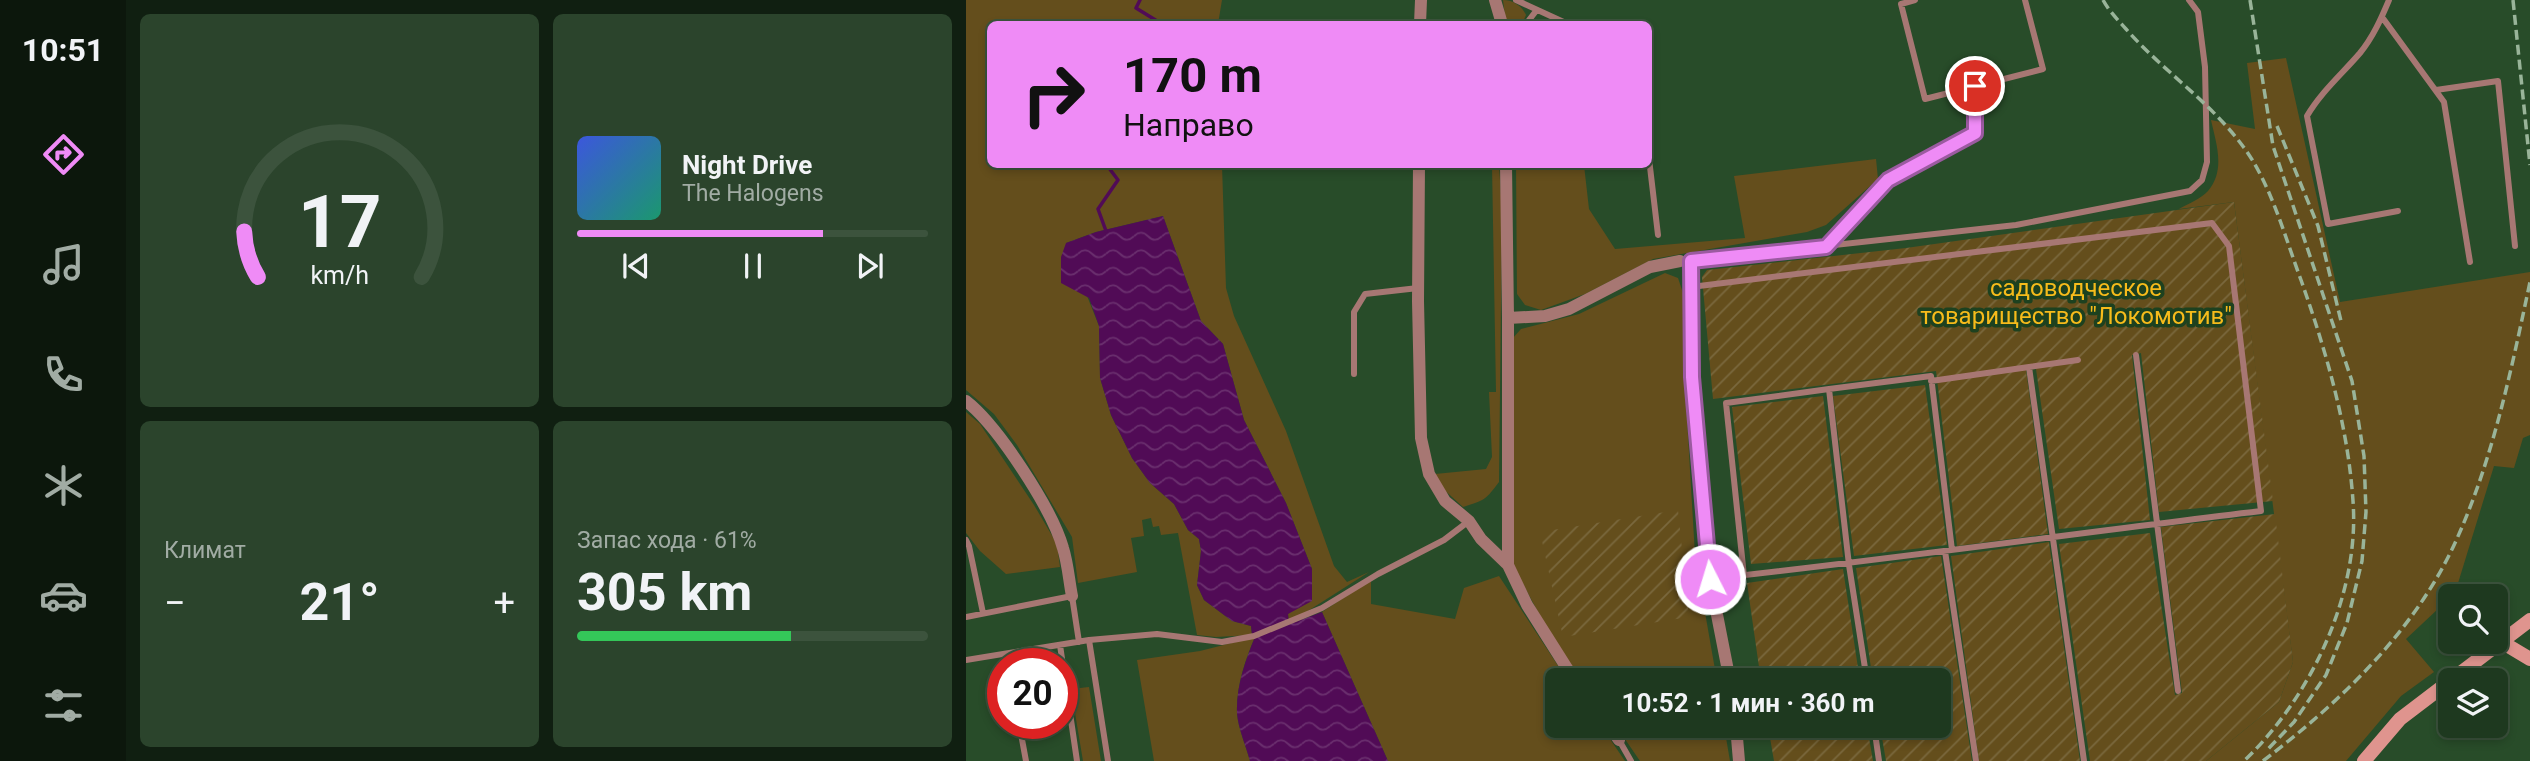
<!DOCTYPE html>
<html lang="ru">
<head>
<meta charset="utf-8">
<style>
  :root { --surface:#1e391f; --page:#2b442c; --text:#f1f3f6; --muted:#a1aca4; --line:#3c533d; --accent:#ef8bf6 }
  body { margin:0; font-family:Roboto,sans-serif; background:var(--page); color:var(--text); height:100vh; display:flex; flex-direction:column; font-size:26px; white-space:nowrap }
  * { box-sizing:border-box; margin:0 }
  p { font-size:23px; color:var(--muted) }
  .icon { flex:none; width:38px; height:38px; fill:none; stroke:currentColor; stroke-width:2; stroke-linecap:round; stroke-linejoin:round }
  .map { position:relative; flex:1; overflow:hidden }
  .drawer { display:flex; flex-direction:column; gap:14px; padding:14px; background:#101f11; width:840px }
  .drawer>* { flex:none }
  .banner { position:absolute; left:21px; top:21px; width:665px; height:147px; border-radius:10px; box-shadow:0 4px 10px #0003,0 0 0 2px var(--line); background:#ef8bf6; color:#111; overflow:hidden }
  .controls { position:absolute; left:1472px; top:584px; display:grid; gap:14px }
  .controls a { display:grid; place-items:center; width:70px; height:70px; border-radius:10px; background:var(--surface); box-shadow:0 4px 10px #0003,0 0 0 2px var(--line); font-size:35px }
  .speed { position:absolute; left:21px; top:648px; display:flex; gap:14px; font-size:35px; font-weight:700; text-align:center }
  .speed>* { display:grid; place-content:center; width:91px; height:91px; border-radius:50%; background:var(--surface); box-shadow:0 4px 10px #0003,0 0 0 2px var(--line); line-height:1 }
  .speed .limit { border:10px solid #d22; background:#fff; color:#111 }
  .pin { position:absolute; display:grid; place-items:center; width:60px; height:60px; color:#fff; margin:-30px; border:4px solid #fff; border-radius:50%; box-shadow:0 2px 7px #0007 }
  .me { position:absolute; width:77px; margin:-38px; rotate:355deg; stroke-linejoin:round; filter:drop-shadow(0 0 5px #0008) }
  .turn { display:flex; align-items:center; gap:24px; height:147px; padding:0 21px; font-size:32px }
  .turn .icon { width:91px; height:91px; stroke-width:2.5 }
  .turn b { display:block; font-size:49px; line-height:60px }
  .big { font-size:52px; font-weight:700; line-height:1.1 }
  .drawer .card { flex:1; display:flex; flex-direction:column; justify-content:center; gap:10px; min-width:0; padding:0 24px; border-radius:10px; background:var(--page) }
  .drawer .dial { align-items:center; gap:0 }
  .dial svg { height:182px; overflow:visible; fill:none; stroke:var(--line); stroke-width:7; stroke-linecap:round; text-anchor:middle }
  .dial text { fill:var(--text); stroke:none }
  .song { display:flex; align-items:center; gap:21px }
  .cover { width:84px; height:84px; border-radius:10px; background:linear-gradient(135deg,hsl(230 70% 55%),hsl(160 70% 35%)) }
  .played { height:7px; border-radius:4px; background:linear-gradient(90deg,var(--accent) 70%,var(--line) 70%) }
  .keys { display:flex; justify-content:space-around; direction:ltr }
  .heat { display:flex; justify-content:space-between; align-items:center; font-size:38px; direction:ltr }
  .charge { height:10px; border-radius:5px; background:linear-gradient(90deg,#34c759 61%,var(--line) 0) }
  .drawer .tiles { flex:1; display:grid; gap:14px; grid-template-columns:repeat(2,1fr) }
  .trip { position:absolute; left:579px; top:668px; width:406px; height:70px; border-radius:10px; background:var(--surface); box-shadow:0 4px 10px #0003,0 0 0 2px var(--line); font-weight:700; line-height:70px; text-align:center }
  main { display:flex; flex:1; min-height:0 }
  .menu { display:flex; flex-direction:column; width:126px; justify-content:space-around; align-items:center; background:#0c170c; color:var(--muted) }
  .menu .icon { width:49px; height:49px }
  .menu .on { color:var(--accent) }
  .menu b { font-size:32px; color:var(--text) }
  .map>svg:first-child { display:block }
  .grass { fill:#644e1c }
  .garden { fill:url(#garden-furrows) }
  .water { fill:url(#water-waves) }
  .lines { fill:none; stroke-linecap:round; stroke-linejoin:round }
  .stream { stroke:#510b56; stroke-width:3.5 }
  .lane { stroke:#a77773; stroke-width:6 }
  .street { stroke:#a77773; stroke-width:12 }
  .secondary { stroke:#df948e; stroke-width:14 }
  .rail { stroke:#99b499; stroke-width:3.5; stroke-dasharray:10 5; stroke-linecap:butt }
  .route-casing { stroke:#9b5aa0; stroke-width:18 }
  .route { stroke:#ef8bf6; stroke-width:12 }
  .labels { text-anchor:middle; stroke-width:7; stroke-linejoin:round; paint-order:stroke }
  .park-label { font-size:24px; fill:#f6bb1b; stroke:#1d411f }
</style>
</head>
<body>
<main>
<nav class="menu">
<b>10:51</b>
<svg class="icon on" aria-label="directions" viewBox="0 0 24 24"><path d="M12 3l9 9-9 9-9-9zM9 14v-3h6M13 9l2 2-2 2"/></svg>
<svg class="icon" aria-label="music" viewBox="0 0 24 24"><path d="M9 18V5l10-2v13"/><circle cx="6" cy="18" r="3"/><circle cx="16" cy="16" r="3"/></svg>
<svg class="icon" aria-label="phone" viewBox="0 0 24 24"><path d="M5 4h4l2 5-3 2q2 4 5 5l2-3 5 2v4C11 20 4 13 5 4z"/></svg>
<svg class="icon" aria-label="climate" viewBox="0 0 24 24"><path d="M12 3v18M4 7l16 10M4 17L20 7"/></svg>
<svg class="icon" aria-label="car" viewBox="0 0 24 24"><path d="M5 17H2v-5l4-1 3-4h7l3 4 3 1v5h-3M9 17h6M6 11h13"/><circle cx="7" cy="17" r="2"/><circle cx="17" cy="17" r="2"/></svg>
<svg class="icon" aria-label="filters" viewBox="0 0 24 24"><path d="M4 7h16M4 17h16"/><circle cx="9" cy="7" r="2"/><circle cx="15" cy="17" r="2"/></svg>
</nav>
<section class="drawer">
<div class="tiles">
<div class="card dial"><svg viewBox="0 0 100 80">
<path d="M14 69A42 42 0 1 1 86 69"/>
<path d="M14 69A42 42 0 0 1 8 49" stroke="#ef8bf6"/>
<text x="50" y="56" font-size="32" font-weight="700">17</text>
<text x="50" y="72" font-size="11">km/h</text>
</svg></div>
<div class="card">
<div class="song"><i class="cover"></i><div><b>Night Drive</b><p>The Halogens</p></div></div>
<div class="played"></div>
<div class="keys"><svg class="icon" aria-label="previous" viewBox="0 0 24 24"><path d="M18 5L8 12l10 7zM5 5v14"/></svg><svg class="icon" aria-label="pause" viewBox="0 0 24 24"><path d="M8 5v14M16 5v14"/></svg><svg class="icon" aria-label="next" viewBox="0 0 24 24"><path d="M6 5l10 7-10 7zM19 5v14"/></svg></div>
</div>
<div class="card"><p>Климат</p>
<div class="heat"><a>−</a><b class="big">21°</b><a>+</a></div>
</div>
<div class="card"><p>Запас хода · 61%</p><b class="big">305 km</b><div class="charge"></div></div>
</div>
</section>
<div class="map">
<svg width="1564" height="761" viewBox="0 0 1564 761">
  <defs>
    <pattern id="garden-furrows" width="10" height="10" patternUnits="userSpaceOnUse" patternTransform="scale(1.75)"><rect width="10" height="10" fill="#644e1c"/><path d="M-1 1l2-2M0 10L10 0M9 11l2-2" fill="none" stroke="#7a683d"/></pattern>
    <pattern id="water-waves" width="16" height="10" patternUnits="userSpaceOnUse" patternTransform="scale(1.75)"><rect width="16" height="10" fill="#510b56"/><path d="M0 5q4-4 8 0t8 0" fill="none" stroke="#6a2f6e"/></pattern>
  </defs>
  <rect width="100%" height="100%" fill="#284c29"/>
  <path class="grass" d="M0 0H256L252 24H24V164L256 165 260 288 268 316 320 431 368 566 381 582 403 572 323 623 322 614 346 569 320 503 278 420 257 344 235 321 197 216 130 232 100 243 133 326 134 378 145 415 166 458 184 483 208 504 222 530 233 539 235 551 231 585 238 600 266 621 285 626 286 635 250 637 231 635 212 533 195 535 193 526 187 527 185 518 176 520 178 536 165 538 171 572 112 583 106 537 51 445 28 414 0 390Z
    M537 0C547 0 556 6 560 15L556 24H540Z
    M1320 58 1374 302 1564 272V435L1557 438 1548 468 1528 466 1489 593 1440 639 1468 672 1435 696 1380 761H1240L1313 702 1327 662 1268 202 1213 209C1222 204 1236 198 1242 191 1260 170 1250 143 1245 120L1289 129 1281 63Z
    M910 159 912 179 860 225 841 232 687 259 619 294 575 310 559 305 551 294 550 165H618L623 209 649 249 779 238 768 176Z
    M526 165H533L536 211 533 482C520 499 520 500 497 507L475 487 469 474 520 469 526 457 523 392H530Z
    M699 273 712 278 717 293 719 385 729 555 751 681H616L579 625 548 567 546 339 555 329 613 314Z
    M0 412 14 424 68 505 91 544 94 567 40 574 14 551 0 533Z
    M533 576 602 681H592V726H635L659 761H422L356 612 405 580V604L489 619 498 588Z
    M289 637C279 660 270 687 271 713 272 728 280 746 284 761H188L171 660 234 651Z
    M123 687 135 761H117L105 689Z
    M650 726H758L764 761H674Z"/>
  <path class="garden" d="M1268 202 1307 501 1193 512 1175 353 1166 355 1184 520 1093 529 1070 369 1060 370 1082 534 991 546 970 371 747 399 736 277 741 270 940 248Z
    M959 385 981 545 888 556 867 396Z
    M857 396 877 557 785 564 766 407Z
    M712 510 723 617 597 637 574 532Z
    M1309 514 1327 662 1313 702 1240 761H1124L1093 544 1184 533 1209 695 1216 693 1195 527Z
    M1083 542 1114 761H1013L985 556Z
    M975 556 1006 761H920L914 726H973V681H907L890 568Z
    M877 569 894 681H795L781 583Z
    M802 726H901L907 761H808Z"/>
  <path class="water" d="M197 216 235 321 257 344 278 420 320 503 346 569V601L322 614 323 623 286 635 285 626 266 621 238 600 231 585 235 551 233 539 222 530 208 504 184 483 166 458 145 415 134 378 133 326 123 298 95 283V257L100 243 130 232Z
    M356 612 422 761H284C280 746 272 728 271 713 270 687 279 661 289 637Z"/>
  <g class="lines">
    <path class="stream" d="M174 0 170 8 196 24
      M140 164 152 180 132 209 140 231"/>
    <path class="lane" d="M550 0 602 24
      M949 0 935 4 959 99 1077 69 1059 0
      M1423 0C1415 19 1407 37 1394 53 1376 74 1355 92 1341 116L1362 224 1432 211
      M1416 17 1478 102 1504 262
      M560 24 570 11
      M1470 90 1532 81 1549 246
      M682 150 692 235
      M860 246 922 180 1009 133V86
      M723 261 1050 225 1224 191 1236 180 1241 162 1239 67 1232 12 1223 0
      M725 261 726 377 744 579C928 559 1111 533 1295 511L1263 246 1246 223 725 287
      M1170 355 1212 691
      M1063 367 1112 360
      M388 374V312L399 294 452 288
      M965 381 1063 367 1118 761
      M863 389 965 376 986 550
      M0 540 3 546 17 613
      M979 551 1010 761
      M778 576 760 403 863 389 883 565 901 681
      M0 617 106 596 113 642
      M123 640 142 761
      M94 645 111 761
      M0 660 123 640 191 634 256 642 288 636 356 608 412 574 478 540 503 521
      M53 723 60 761
      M908 726 913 761
      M653 740 665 761"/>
    <path class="street" d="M529 0 536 24
      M454 24 455 0
      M453 164 452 301 455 438 463 474 479 501 503 521 515 539 542 565
      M540 164 542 318 579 316 603 309 684 267 714 261
      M542 318V565L561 605 609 681
      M0 401C32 426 86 509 97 548 102 564 103 581 106 596
      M744 579 764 681
      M643 726 653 740
      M770 726 773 761"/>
    <path class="secondary" d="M1534 641 1564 659
      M1398 761 1434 719 1564 620"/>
    <path class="rail" d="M1137 0C1143 11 1152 20 1160 29 1196 70 1243 101 1276 145 1304 181 1319 237 1335 280 1360 351 1382 426 1387 501 1394 595 1344 698 1278 761
      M1284 0 1307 146 1386 381 1398 456 1400 512 1396 561 1381 623 1360 675 1328 722 1302 749
      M1547 0 1564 165
      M1311 126 1352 226 1375 321
      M1297 761C1374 702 1448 632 1489 543 1527 460 1545 371 1564 282"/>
  </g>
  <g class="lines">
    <defs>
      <path id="route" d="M744 579 726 377 725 261 860 247 922 180 1009 133V86"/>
    </defs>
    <use href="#route" class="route-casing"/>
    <use href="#route" class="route"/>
  </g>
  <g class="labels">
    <g class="park-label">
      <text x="1110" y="296">садоводческое<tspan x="1110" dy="28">товарищество "Локомотив"</tspan></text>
    </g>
  </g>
</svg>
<div class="controls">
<a><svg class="icon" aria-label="search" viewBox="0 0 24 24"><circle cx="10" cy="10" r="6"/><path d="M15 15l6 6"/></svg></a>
<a><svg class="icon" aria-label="layers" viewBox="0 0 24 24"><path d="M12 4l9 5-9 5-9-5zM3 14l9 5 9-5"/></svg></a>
</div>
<div class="speed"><div class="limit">20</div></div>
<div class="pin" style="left:1009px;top:86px;background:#d93025"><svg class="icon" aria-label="arrive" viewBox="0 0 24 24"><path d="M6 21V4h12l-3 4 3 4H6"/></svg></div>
<svg class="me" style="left:744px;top:579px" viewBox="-20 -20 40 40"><circle r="17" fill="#ef8bf6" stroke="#fff" stroke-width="3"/><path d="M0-11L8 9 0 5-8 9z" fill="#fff"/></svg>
<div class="trip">10:52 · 1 мин · 360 m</div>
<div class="banner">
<div class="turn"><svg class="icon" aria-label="right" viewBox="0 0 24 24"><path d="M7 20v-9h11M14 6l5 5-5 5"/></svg><div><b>170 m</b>Направо</div></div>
</div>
</div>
</main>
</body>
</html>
